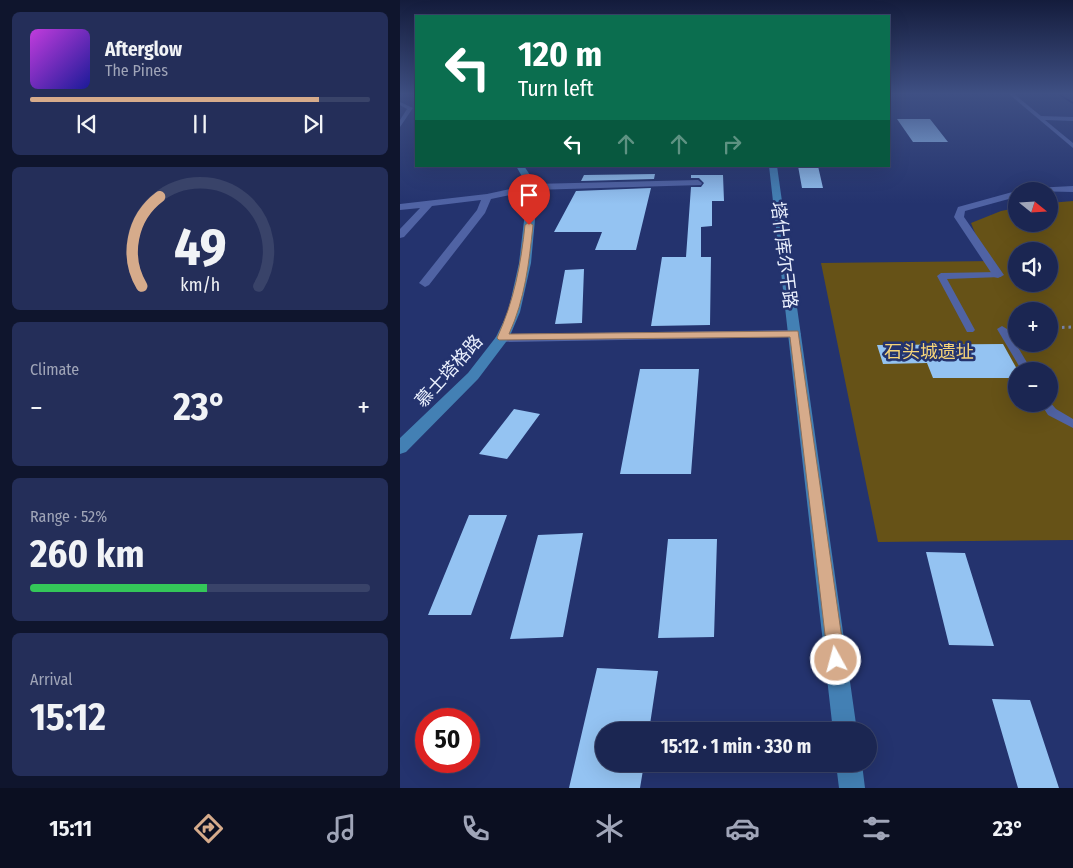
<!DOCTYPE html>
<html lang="en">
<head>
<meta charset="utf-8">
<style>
  :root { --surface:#1b2652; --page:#242e59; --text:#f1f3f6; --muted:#a0a5b8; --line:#394369; --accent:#d6ab8b }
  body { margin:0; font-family:"Fira Sans Condensed","Noto Sans SC",sans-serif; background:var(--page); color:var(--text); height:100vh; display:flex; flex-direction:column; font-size:19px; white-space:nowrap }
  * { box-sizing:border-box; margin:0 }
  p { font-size:16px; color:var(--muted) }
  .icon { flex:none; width:28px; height:28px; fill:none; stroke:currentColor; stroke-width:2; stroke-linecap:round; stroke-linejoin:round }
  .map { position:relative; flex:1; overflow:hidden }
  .sheet { display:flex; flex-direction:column; gap:12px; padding:12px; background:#0f152d; width:400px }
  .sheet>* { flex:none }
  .banner { position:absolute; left:15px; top:15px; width:475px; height:152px; border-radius:0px; box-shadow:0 5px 20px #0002,0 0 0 1px var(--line); background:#0b6e4f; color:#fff; overflow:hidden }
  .needle { width:32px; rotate:108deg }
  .buttons { position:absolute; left:608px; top:182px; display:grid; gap:10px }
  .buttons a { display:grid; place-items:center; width:50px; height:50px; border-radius:50%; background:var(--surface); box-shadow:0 5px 20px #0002,0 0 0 1px var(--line); font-size:25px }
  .speed { position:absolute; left:15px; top:708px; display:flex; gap:10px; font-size:25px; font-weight:700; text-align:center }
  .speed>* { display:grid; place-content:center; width:65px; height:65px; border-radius:50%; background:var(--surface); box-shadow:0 5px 20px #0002,0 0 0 1px var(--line); line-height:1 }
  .speed .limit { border:8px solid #d22; background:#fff; color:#111 }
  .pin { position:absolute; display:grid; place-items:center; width:42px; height:42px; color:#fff; margin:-51px -21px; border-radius:50% 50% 50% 0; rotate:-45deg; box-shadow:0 0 5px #0007 }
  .pin .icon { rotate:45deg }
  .me { position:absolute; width:55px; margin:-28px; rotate:353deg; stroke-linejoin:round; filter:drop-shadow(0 0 4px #0008) }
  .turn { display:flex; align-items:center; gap:18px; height:105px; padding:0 20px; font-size:22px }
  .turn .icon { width:65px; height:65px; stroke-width:2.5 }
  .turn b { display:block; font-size:35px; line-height:42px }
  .lanes { display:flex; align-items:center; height:48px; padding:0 20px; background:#0003; justify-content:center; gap:25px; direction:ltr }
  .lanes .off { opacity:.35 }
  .big { font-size:38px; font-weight:700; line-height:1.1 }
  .sheet .tile { flex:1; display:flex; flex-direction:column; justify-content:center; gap:8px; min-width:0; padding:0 18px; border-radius:8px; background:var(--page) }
  .sheet .dial { align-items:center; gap:0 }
  .dial svg { height:130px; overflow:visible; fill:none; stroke:var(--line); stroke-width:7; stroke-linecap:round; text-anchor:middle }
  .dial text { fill:var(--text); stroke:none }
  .song { display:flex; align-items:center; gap:15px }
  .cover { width:60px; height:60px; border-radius:8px; background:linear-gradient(135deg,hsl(290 70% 55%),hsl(240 70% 35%)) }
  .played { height:5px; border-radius:2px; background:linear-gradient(90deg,var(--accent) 85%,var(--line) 85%) }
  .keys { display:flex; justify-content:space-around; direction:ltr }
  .heat { display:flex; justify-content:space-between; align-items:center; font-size:28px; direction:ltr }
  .charge { height:8px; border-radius:4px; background:linear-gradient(90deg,#34c759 52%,var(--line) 0) }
  .trip { position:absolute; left:195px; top:722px; width:282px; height:50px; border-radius:25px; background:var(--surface); box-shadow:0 5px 20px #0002,0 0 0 1px var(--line); font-weight:700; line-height:50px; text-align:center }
  .tab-bar { display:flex; height:80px; justify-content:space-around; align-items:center; background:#0b0f21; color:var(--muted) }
  .tab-bar .icon { width:35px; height:35px }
  .tab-bar .active { color:var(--accent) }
  .tab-bar b { font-size:22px; color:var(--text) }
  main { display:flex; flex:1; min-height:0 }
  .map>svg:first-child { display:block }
  .green { fill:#665217; fill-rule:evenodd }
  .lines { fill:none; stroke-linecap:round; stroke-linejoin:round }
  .stream { fill:#0a0a59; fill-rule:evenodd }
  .building { fill:#94c3f2 }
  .path { stroke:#7985ac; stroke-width:3; stroke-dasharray:2.5 4; stroke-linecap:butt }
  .lane { fill:#5063a4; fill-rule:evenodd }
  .street { fill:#5063a4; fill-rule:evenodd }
  .secondary { fill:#4380b4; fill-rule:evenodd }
  .route { fill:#d6ab8b; stroke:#8b6f5a }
  .labels { text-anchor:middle; stroke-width:5; stroke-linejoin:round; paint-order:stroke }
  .street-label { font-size:18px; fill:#e9effd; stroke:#24336e }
  .park-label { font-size:18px; fill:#f6d479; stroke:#24336e }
</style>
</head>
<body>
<main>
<section class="sheet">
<div class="tile">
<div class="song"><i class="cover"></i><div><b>Afterglow</b><p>The Pines</p></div></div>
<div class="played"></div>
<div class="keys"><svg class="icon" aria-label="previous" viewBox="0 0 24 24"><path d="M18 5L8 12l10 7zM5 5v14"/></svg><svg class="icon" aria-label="pause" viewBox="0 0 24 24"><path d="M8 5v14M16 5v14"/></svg><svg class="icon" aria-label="next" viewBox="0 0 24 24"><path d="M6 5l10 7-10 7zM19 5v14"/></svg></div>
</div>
<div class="tile dial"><svg viewBox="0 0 100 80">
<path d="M14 69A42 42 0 1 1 86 69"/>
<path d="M14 69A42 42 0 0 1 25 14" stroke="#d6ab8b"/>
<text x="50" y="56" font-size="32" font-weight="700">49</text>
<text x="50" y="72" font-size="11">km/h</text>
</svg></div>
<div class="tile"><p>Climate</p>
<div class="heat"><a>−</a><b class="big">23°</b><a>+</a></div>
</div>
<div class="tile"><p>Range · 52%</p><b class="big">260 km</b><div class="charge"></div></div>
<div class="tile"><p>Arrival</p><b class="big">15:12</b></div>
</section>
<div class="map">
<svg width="673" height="788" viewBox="0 0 673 788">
  <rect width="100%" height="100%" fill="#24336e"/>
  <path class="green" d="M673 201V540L478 542 421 263 593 261 577 238 571 223 601 211 616 208V224H649V203ZM616 251H649V284H616ZM616 311H649V344H616ZM616 371H649V404H616Z"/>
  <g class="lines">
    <path class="stream" d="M657 94H659L673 102V104Z"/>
  </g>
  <path class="building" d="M497 119H530L548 142H513Z
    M398 166H418L423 188H402Z
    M255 174 254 179 181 181 184 175Z
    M291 175H323L324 201H312V226L301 227V257H311L310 325 251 326 262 257H286L291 187H301L304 183 299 178H291Z
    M251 188 236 250H195L202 232H154L176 191Z
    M184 269 182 323 155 324 165 270Z
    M603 344 618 371 616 378H533L527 363 483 364 477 345Z
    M240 369H299L291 474H220Z
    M114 409 140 414 107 459 79 454Z
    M69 515H107L71 615H28Z
    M183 533 163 637 110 639 138 535Z
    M268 539H317L314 637 258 638Z
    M526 552 565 553 594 646 549 645Z
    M197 668 258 671 249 731H204V764H244L240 788H169Z
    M592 699 630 700 659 788H618Z"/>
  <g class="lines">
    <path class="path" d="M649 328 673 327"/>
    <path class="lane" d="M609 94H614L641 116 673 117V121L645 120 673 143V148Z
      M0 102 13 108 0 127V120L7 109 0 105Z
      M598 272 602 275 601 277 547 279 575 330 573 332H567L537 276 541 273Z
      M602 326 607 329 632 371H622L597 329Z
      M649 401 656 409 673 419V428L648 415 641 404H649Z"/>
    <path class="street" d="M298 180 302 183 301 185 133 190 91 199 85 213 29 285 25 287 19 283 77 210 81 200 32 206 4 237 0 238V229L20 208 0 210V204L87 194 133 184Z
      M673 186V192L629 191 634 188Z
      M616 191V197L565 211 564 217 604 275 598 278 594 277 554 217 558 207Z
      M394 330 399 331 401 334 399 337 102 342 95 338 102 334Z"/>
    <path class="secondary" d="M116 166H124L138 187 131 263 120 312 109 338 78 379 6 452 0 454V438L68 373 96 337 108 312 119 263 128 187Z
      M369 166H377L457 731H433Z
      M436 764H462L465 788H439Z"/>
  </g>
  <linearGradient id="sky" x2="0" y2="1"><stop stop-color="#141c3c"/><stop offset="0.46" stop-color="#3f5084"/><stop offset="1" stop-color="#3f5084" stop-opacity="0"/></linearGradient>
  <rect width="673" height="204" fill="url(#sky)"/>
  <path class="route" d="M129 222 133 225C129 263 125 299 109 334L398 331 445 660 442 666 436 669 430 666 428 660 390 337 99 340 97 338C114 301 121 264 125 225Z"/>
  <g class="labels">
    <g class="street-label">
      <text transform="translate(384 255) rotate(83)" y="6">塔什库尔干路</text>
      <text transform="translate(49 371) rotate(-48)" y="6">慕士塔格路</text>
    </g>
    <g class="park-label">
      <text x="529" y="358">石头城遗址</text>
    </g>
  </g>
</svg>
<div class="buttons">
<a><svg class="needle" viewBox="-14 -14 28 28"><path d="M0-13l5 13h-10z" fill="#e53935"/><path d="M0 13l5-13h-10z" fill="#a0a5b8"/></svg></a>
<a><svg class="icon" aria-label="sound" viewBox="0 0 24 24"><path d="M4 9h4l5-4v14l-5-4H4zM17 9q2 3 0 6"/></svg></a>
<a>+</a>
<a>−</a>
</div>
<div class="speed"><div class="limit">50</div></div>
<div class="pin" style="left:129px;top:225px;background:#d93025"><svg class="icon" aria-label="arrive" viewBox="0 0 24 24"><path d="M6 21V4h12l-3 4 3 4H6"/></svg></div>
<svg class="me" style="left:436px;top:660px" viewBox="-20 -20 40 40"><circle r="17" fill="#d6ab8b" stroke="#fff" stroke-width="3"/><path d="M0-11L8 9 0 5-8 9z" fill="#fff"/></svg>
<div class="trip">15:12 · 1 min · 330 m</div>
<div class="banner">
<div class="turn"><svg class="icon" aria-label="left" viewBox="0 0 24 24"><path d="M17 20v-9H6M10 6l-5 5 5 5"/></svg><div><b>120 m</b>Turn left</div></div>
<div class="lanes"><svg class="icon" aria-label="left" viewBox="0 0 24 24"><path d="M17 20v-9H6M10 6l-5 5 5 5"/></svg><svg class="icon off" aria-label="ahead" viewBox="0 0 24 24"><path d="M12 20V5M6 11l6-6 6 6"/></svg><svg class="icon off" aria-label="ahead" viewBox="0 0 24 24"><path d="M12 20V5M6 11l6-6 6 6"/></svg><svg class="icon off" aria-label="right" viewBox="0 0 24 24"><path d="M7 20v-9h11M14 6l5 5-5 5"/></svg></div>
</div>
</div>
</main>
<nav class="tab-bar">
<b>15:11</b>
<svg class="icon active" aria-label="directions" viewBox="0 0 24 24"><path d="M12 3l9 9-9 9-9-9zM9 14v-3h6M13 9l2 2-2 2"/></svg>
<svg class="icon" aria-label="music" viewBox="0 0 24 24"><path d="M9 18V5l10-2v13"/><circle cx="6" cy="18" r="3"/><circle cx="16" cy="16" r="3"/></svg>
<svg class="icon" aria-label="phone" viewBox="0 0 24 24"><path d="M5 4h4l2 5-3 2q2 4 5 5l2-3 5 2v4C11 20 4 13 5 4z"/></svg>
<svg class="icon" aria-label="climate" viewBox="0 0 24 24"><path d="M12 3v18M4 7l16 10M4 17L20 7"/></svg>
<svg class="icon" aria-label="car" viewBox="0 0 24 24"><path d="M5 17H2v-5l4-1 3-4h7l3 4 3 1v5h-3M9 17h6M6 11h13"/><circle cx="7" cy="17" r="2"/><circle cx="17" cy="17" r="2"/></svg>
<svg class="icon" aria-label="filters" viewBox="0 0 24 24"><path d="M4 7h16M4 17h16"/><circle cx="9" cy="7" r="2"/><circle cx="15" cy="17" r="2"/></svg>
<b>23°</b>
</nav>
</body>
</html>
